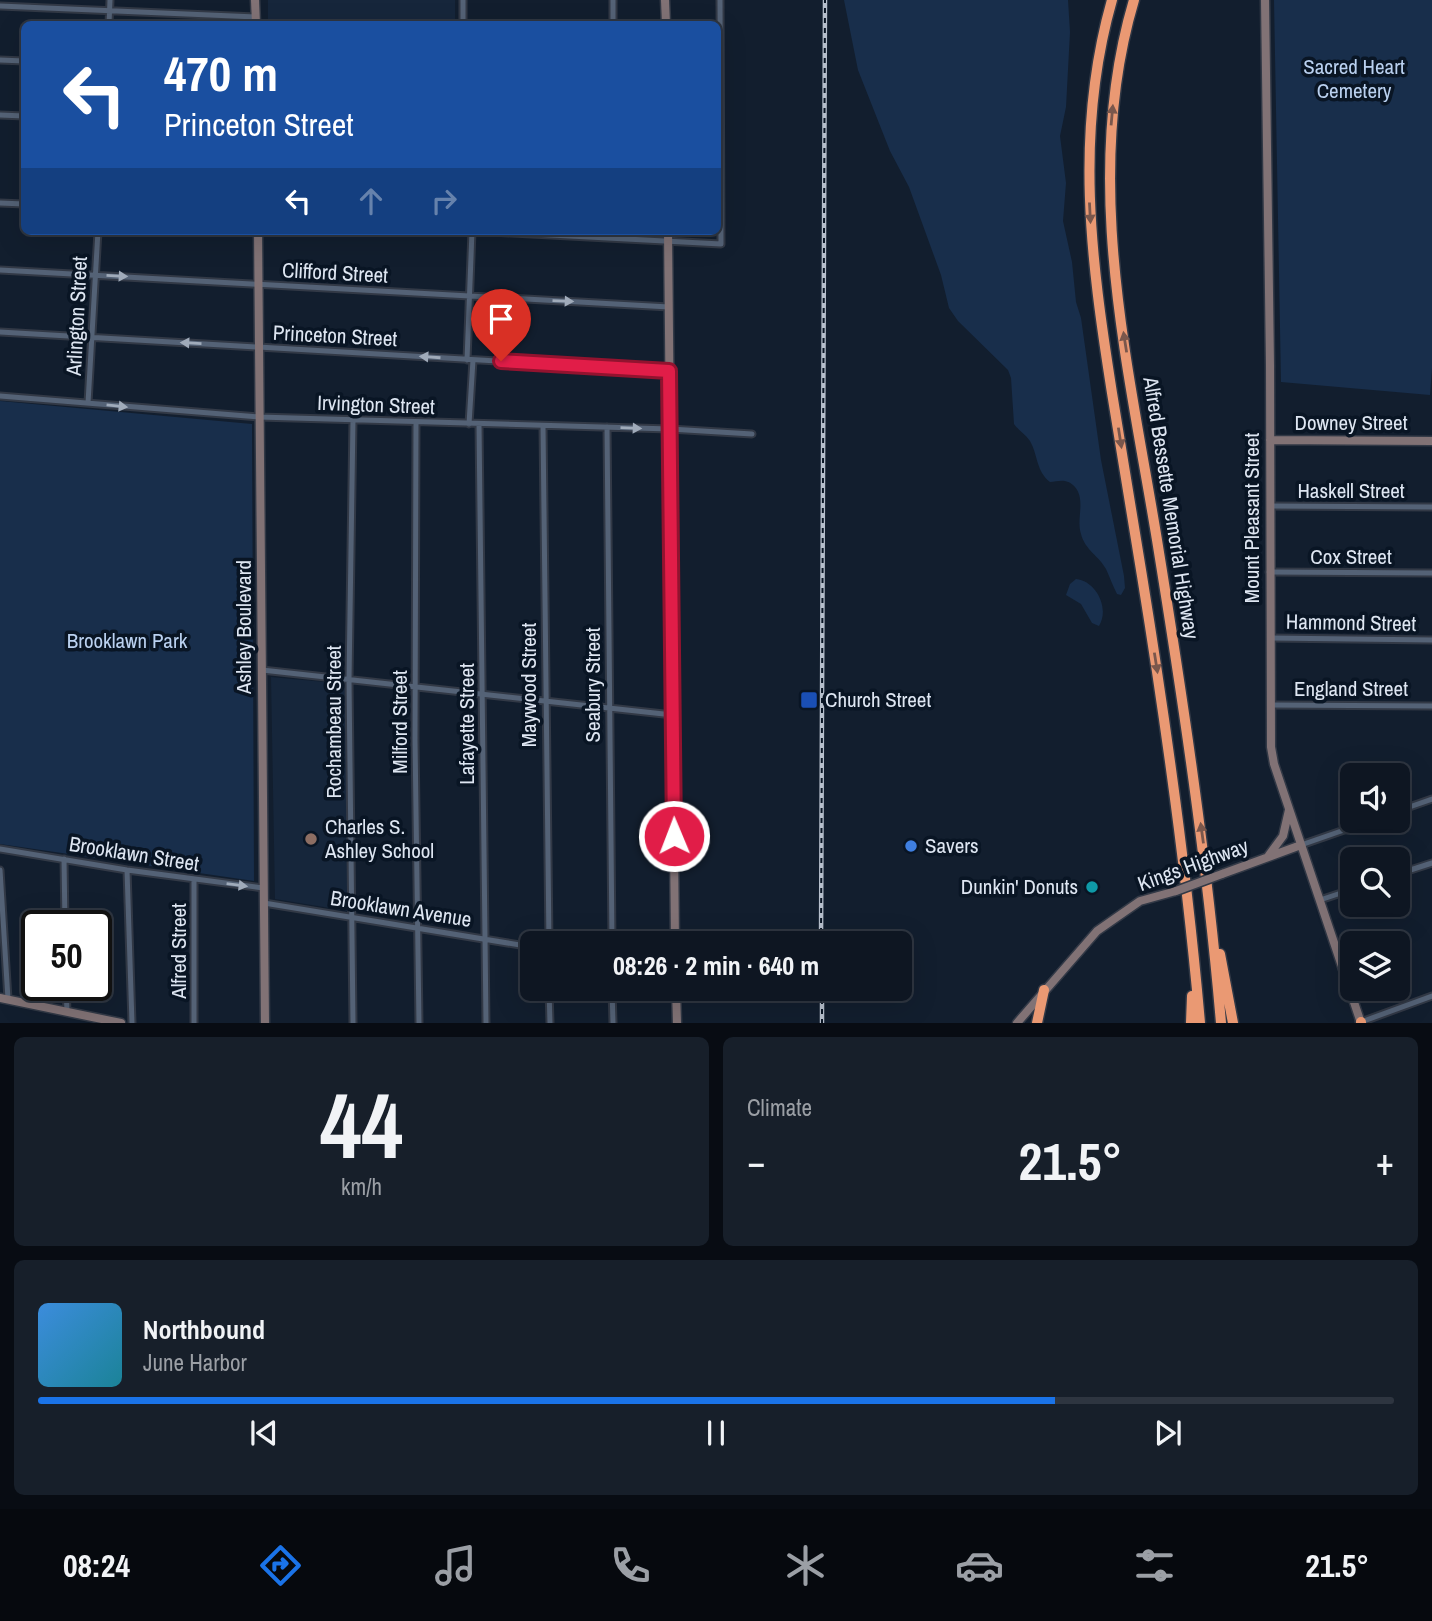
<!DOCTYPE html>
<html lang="en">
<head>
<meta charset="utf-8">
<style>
  :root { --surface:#0e1622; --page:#171f2a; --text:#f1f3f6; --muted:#9b9fa5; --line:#2e3540; --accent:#1a73e8 }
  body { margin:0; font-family:"Archivo Narrow",sans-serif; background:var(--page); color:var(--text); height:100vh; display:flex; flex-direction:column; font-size:26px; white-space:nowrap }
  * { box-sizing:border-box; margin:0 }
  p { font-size:23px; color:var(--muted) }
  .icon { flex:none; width:38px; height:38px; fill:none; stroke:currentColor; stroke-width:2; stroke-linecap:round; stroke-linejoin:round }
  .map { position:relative; height:1023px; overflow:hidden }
  .sheet { display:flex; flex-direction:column; gap:14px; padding:14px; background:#080c13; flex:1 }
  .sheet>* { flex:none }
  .top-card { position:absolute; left:21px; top:21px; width:700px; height:214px; border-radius:10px; box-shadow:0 7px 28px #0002,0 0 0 2px var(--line); background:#1a4fa0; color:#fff; overflow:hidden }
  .controls { position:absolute; left:1340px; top:763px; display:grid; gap:14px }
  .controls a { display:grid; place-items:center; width:70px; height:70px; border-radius:10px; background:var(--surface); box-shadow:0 7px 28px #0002,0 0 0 2px var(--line); font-size:35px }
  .speed { position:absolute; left:21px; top:910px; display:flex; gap:14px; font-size:35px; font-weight:700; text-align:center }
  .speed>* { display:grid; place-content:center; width:91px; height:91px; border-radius:50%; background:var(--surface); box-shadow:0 7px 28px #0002,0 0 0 2px var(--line); line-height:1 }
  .speed .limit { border:4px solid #111; border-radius:10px; background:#fff; color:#111 }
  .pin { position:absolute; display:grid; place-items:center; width:60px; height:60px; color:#fff; margin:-72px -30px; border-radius:50% 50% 50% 0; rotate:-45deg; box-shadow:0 0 7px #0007 }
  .pin .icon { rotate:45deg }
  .me { position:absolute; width:77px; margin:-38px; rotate:359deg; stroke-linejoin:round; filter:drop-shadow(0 0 5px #0008) }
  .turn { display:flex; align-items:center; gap:24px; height:147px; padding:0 28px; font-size:32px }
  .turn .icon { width:91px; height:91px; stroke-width:2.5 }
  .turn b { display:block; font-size:49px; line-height:60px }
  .lanes { display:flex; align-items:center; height:66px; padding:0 28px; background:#0003; justify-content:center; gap:35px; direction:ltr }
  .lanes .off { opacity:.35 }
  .big { font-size:52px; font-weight:800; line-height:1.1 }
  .sheet .card { flex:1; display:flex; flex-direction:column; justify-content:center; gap:10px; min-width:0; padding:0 24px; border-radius:10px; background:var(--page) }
  .sheet .dial { align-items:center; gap:0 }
  .dial b { font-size:91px; line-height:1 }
  .song { display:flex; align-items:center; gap:21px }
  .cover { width:84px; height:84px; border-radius:10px; background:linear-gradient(135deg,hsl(210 70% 55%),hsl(190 70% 35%)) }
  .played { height:7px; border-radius:4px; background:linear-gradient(90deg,var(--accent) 75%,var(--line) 75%) }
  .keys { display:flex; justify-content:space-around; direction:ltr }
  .heat { display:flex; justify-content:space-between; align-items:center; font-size:38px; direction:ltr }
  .sheet .tiles { flex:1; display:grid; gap:14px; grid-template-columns:1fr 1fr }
  .card:last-child { grid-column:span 2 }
  .trip { position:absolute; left:520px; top:931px; width:392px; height:70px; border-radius:10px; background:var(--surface); box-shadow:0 7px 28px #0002,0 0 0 2px var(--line); font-weight:800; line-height:70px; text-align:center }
  .tabs { display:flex; height:112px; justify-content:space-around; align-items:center; background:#06090e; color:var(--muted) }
  .tabs .icon { width:49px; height:49px }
  .tabs .on { color:var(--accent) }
  .tabs b { font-size:32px; color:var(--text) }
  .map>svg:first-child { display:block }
  .built { fill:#16263b }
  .green { fill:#182e4b }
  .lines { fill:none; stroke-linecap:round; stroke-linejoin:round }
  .street-casing { stroke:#323946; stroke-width:9 }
  .secondary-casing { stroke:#323946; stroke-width:11 }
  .highway-casing { stroke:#323946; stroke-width:13 }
  .street { stroke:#546276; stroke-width:5 }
  .secondary { stroke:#817275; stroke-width:8 }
  .highway { stroke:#ea9973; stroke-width:10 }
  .rail-casing { stroke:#b6bfcc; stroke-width:4.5 }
  .rail { stroke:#091524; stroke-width:2; stroke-dasharray:5; stroke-linecap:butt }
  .secondary-bridge-casing { stroke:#323946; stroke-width:11; stroke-linecap:butt }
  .secondary-bridge { stroke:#817275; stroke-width:8 }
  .oneway { fill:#7a574c }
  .oneway2 { fill:#a0abba }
  .route-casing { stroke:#92132f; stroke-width:18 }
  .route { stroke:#e11d48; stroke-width:12 }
  .transit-dot { fill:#1a4fb4; stroke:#091524; stroke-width:2.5 }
  .education-dot { fill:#8d6e63; stroke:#091524; stroke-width:2.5 }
  .shop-dot { fill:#3f7fe0; stroke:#091524; stroke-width:2.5 }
  .culture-dot { fill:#0f9aa8; stroke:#091524; stroke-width:2.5 }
  .labels { text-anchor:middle; stroke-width:7; stroke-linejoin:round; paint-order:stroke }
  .park-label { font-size:21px; fill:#bad1f0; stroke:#091524 }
  .street-label { font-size:21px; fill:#dee6f2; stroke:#091524 }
  .poi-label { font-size:21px; fill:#dee6f2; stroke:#091524; text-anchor:start }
</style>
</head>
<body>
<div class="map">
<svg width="1432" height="1023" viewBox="0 0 1432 1023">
  <rect width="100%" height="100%" fill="#121e2e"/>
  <path class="built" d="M268 0H455V24H268Z
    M271 677 346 684 348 911 275 899Z"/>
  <path class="green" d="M844 0H1068L1070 32 1066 107 1060 136 1066 183 1063 221 1072 262 1076 302 1081 318 1101 460 1124 576 1125 588 1121 595 1117 594C1113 586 1110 578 1106 569 1099 556 1085 550 1081 534 1076 519 1086 500 1075 487 1067 478 1059 481 1050 482 1036 471 1038 455 1030 441 1025 434 1018 430 1014 424L1011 378 1008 370 958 321 949 308 941 275 909 187 890 151 858 70Z
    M1274 0H1432V368L1430 395 1281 382Z
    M0 401 252 424 254 881 0 844Z
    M1076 579C1096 581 1110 608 1099 626L1092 623 1081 604 1066 595 1070 584Z"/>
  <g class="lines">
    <defs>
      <path id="street" d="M463 0V24
        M613 0V24
        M0 6 256 17
        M109 24 110 0
        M0 60 24 61
        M0 115 24 116
        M0 203 24 204
        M473 231 721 244 720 0
        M0 270 669 307
        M0 332 669 371
        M467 360 472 231
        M0 396 259 417 670 429 752 434
        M88 403 98 231
        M353 420 349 680 353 1023
        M416 422 415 740 419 1023
        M469 424 473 360
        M479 424 486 1023
        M543 426 549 943
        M607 427 612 943
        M1270 506 1432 507
        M1269 572 1432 573
        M1271 638 1432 640
        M262 670 673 715
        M1271 705 1432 706
        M1398 811 1432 799
        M1301 845 1370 821
        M0 849 127 870 263 888
        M64 859 65 926
        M0 870 8 999
        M127 870 132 1023
        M1398 874 1432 863
        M194 880V1023
        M1320 900 1353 889
        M264 903 532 947
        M66 985 67 1012
        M549 989 550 1023
        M612 989 613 1023
        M1361 1022 1432 996"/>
      <path id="secondary" d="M255 0 256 24
        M665 0 666 24
        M1265 0 1270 365 1271 747 1274 764 1361 1023
        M258 231 265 1023
        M668 231 675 943
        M1270 440 1432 441
        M1269 855 1283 836 1289 810
        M1222 874 1301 845
        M676 989 677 1023
        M0 998 121 1023
        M1017 1023 1097 931 1140 901 1176 891"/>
      <path id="highway" d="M1112 0C1074 133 1091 260 1112 393 1122 454 1132 515 1142 576 1166 724 1187 873 1200 1023
        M1134 0C1081 177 1128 363 1157 540 1183 700 1207 860 1221 1023
        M1220 954 1233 1023
        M1361 1022V1023
        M1037 1023 1044 990
        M1191 1023 1192 996"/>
    </defs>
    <use href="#street" class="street-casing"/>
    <use href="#secondary" class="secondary-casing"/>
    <use href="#highway" class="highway-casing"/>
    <use href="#street" class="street"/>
    <use href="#secondary" class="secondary"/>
    <use href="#highway" class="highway"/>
    <defs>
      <path id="rail" d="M821 943 825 0
        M822 989V1023"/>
    </defs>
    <use href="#rail" class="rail-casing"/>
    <use href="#rail" class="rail"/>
    <defs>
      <path id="secondary-bridge" d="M1176 891 1222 874"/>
    </defs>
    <use href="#secondary-bridge" class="secondary-bridge-casing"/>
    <use href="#secondary-bridge" class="secondary-bridge"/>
  </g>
  <defs><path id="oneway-solid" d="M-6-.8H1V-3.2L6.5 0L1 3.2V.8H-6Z" transform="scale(1.75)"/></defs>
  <g class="oneway">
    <use href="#oneway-solid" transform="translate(1112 115) rotate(-85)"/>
    <use href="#oneway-solid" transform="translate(1090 213) rotate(87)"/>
    <use href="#oneway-solid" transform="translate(1125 342) rotate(-99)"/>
    <use href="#oneway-solid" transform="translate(1120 438) rotate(81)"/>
    <use href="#oneway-solid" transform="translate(1156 663) rotate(81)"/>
    <use href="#oneway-solid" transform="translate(1202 833) rotate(-98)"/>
  </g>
  <g class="oneway2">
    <use href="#oneway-solid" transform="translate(117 276) rotate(3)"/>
    <use href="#oneway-solid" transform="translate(563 301) rotate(2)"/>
    <use href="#oneway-solid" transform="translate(191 343) rotate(-177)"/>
    <use href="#oneway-solid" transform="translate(430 357) rotate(-176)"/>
    <use href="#oneway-solid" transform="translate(117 406) rotate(6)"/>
    <use href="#oneway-solid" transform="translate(631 428) rotate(2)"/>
    <use href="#oneway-solid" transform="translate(237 885) rotate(7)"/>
  </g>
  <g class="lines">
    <defs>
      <path id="route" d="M501 361 669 371 674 836"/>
    </defs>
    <use href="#route" class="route-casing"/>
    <use href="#route" class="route"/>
  </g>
  <rect class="transit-dot" x="800" y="691" width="18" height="18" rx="3.5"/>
  <circle class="education-dot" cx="311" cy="839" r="7"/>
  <circle class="shop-dot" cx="911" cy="846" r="7"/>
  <circle class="culture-dot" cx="1092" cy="887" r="7"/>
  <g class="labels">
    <g class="park-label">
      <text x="1354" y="74">Sacred Heart<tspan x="1354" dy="24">Cemetery</tspan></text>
      <text x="127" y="648">Brooklawn Park</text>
    </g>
    <g class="street-label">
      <text transform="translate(335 273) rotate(3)" y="7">Clifford Street</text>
      <text transform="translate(77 316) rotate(-87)" y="7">Arlington Street</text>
      <text transform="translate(335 336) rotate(3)" y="7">Princeton Street</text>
      <text transform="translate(376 405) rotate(2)" y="7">Irvington Street</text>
      <text x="1351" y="430">Downey Street</text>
      <text x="1351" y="498">Haskell Street</text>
      <text transform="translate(1171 508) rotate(81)" y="7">Alfred Bessette Memorial Highway</text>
      <text transform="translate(1252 518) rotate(-90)" y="7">Mount Pleasant Street</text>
      <text x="1351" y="564">Cox Street</text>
      <text transform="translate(1351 623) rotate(1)" y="7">Hammond Street</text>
      <text transform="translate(244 627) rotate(-90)" y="7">Ashley Boulevard</text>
      <text transform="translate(529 685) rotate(-90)" y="7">Maywood Street</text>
      <text transform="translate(593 685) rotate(-90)" y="7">Seabury Street</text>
      <text x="1351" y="696">England Street</text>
      <text transform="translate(334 722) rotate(-90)" y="7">Rochambeau Street</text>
      <text transform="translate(400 722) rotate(-90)" y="7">Milford Street</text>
      <text transform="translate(467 724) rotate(-90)" y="7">Lafayette Street</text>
      <text transform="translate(134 854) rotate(9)" y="7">Brooklawn Street</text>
      <text transform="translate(1193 865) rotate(-20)" y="7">Kings Highway</text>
      <text transform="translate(401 909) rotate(9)" y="7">Brooklawn Avenue</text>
      <text transform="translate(179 951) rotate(-90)" y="7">Alfred Street</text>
    </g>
    <g class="poi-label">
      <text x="825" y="707">Church Street</text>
      <text x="325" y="834">Charles S.<tspan x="325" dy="24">Ashley School</tspan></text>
      <text x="925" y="853">Savers</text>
      <text x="1078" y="894" text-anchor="end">Dunkin' Donuts</text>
    </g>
  </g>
</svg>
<div class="controls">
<a><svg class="icon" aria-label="sound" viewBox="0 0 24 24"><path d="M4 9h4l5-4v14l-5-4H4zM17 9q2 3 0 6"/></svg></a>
<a><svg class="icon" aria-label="search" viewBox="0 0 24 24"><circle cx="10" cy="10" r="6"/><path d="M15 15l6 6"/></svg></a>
<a><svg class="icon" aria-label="layers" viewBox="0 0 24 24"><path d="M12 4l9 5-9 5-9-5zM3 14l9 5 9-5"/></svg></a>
</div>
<div class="speed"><div class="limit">50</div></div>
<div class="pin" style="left:501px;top:361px;background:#d93025"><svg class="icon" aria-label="arrive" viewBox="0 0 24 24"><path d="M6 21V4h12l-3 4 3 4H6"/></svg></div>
<svg class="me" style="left:674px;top:836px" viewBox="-20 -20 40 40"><circle r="17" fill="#e11d48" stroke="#fff" stroke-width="3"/><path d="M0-11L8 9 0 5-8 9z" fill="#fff"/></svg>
<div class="trip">08:26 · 2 min · 640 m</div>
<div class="top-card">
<div class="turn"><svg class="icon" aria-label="left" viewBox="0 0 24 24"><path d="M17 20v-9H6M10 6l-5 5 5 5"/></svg><div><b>470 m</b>Princeton Street</div></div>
<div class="lanes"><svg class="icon" aria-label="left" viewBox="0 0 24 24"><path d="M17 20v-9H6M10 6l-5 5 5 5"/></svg><svg class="icon off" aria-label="ahead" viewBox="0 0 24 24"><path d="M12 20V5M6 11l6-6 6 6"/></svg><svg class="icon off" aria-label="right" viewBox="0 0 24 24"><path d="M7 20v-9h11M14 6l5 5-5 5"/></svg></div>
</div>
</div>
<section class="sheet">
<div class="tiles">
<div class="card dial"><b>44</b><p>km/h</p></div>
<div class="card"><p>Climate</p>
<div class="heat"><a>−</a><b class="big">21.5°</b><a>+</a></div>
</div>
<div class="card">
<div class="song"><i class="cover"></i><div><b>Northbound</b><p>June Harbor</p></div></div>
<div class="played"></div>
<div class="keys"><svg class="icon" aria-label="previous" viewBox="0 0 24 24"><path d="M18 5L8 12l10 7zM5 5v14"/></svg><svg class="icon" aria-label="pause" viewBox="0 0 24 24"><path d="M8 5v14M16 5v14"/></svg><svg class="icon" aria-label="next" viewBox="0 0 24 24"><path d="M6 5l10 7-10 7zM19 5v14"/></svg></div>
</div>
</div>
</section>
<nav class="tabs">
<b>08:24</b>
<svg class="icon on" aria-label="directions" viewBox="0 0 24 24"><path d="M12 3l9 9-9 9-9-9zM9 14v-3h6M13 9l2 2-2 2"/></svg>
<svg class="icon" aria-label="music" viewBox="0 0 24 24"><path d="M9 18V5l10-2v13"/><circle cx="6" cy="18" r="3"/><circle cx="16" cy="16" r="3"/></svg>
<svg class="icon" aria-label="phone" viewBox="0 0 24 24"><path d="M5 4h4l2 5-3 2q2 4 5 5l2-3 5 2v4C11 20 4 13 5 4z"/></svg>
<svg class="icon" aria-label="climate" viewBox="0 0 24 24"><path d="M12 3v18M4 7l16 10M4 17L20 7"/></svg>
<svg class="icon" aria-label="car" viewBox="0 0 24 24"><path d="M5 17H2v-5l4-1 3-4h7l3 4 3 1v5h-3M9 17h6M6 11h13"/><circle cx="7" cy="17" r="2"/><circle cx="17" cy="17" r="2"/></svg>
<svg class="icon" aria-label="filters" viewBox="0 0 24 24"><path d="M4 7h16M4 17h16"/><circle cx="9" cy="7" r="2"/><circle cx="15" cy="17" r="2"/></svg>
<b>21.5°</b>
</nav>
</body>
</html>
